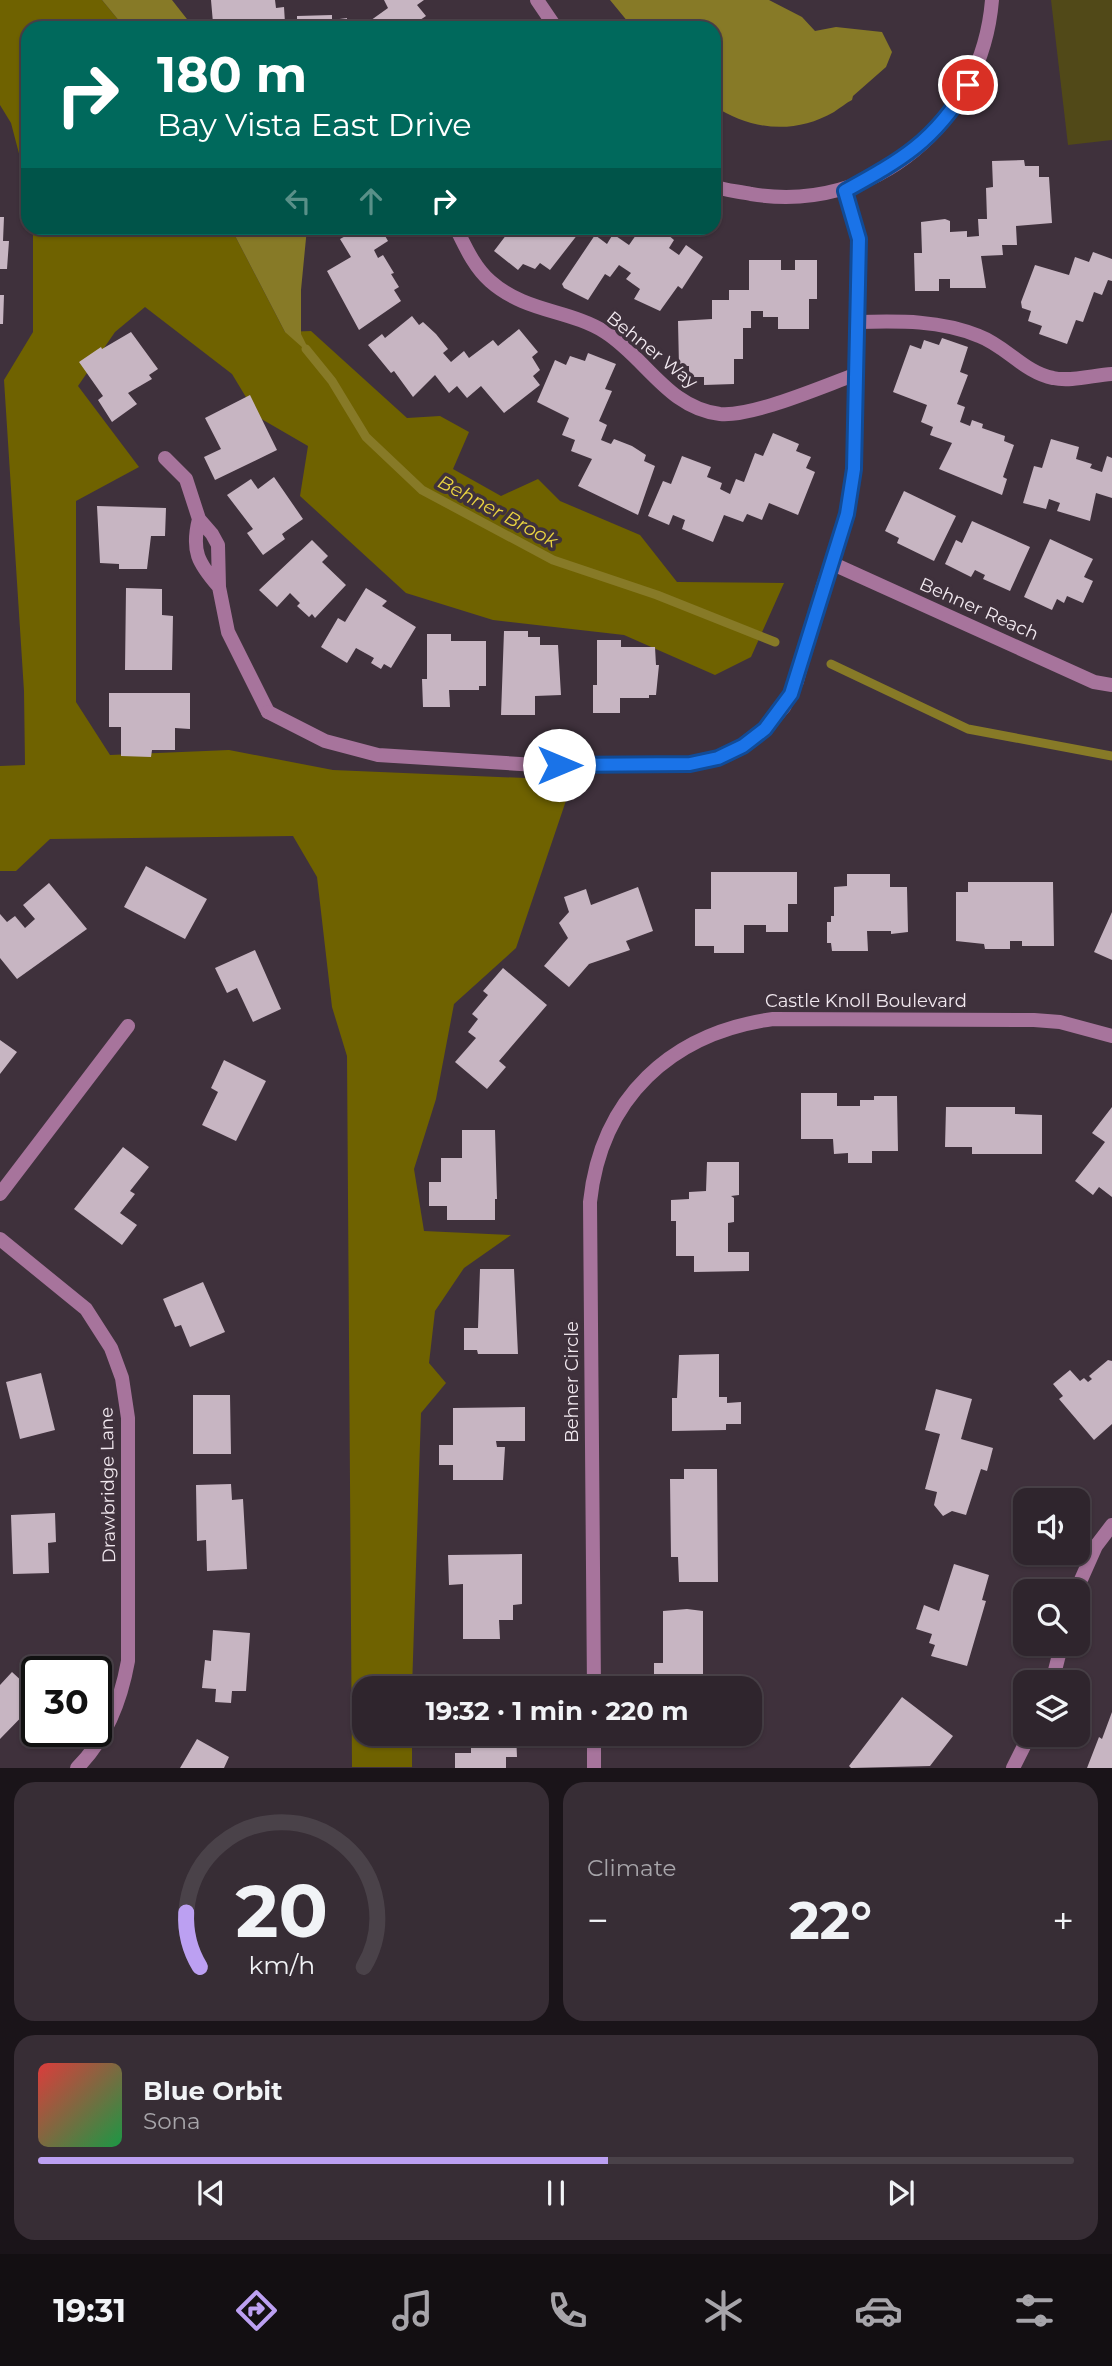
<!DOCTYPE html>
<html lang="en">
<head>
<meta charset="utf-8">
<style>
  :root { --surface:#2f252d; --page:#372d35; --text:#f1f3f6; --muted:#a7a5aa; --line:#4a4249; --accent:#bca0f2 }
  body { margin:0; font-family:Montserrat,sans-serif; background:var(--page); color:var(--text); height:100vh; display:flex; flex-direction:column; font-size:26px; white-space:nowrap }
  * { box-sizing:border-box; margin:0 }
  p { font-size:23px; color:var(--muted) }
  .icon { flex:none; width:38px; height:38px; fill:none; stroke:currentColor; stroke-width:2; stroke-linecap:round; stroke-linejoin:round }
  .map { position:relative; height:1768px; overflow:hidden }
  .side { display:flex; flex-direction:column; gap:14px; padding:14px; background:#1a1419; flex:1 }
  .side>* { flex:none }
  .hud { position:absolute; left:21px; top:21px; width:700px; height:214px; border-radius:21px; box-shadow:0 2px 5px #0004,0 0 0 2px var(--line); background:#00695c; color:#fff; overflow:hidden }
  .tools { position:absolute; left:1013px; top:1488px; display:grid; gap:14px }
  .tools a { display:grid; place-items:center; width:77px; height:77px; border-radius:14px; background:var(--surface); box-shadow:0 2px 5px #0004,0 0 0 2px var(--line); font-size:35px }
  .speed { position:absolute; left:21px; top:1656px; display:flex; gap:14px; font-size:35px; font-weight:700; text-align:center }
  .speed>* { display:grid; place-content:center; width:91px; height:91px; border-radius:50%; background:var(--surface); box-shadow:0 2px 5px #0004,0 0 0 2px var(--line); line-height:1 }
  .speed .limit { border:4px solid #111; border-radius:10px; background:#fff; color:#111 }
  .pin { position:absolute; display:grid; place-items:center; width:60px; height:60px; color:#fff; margin:-30px; border:4px solid #fff; border-radius:50%; box-shadow:0 2px 7px #0007 }
  .me { position:absolute; width:77px; margin:-38px; rotate:90deg; stroke-linejoin:round; filter:drop-shadow(0 0 5px #0008) }
  .turn { display:flex; align-items:center; gap:24px; height:147px; padding:0 21px; font-size:32px }
  .turn .icon { width:91px; height:91px; stroke-width:2.5 }
  .turn b { display:block; font-size:49px; line-height:60px }
  .lanes { display:flex; align-items:center; height:66px; padding:0 21px; background:#0003; justify-content:center; gap:35px; direction:ltr }
  .lanes .off { opacity:.35 }
  .big { font-size:52px; font-weight:700; line-height:1.1 }
  .side .widget { flex:1; display:flex; flex-direction:column; justify-content:center; gap:10px; min-width:0; padding:0 24px; border-radius:21px; background:var(--page) }
  .side .dial { align-items:center; gap:0 }
  .dial svg { height:182px; overflow:visible; fill:none; stroke:var(--line); stroke-width:7; stroke-linecap:round; text-anchor:middle }
  .dial text { fill:var(--text); stroke:none }
  .song { display:flex; align-items:center; gap:21px }
  .cover { width:84px; height:84px; border-radius:10px; background:linear-gradient(135deg,hsl(0 70% 55%),hsl(140 70% 35%)) }
  .played { height:7px; border-radius:4px; background:linear-gradient(90deg,var(--accent) 55%,var(--line) 55%) }
  .keys { display:flex; justify-content:space-around; direction:ltr }
  .heat { display:flex; justify-content:space-between; align-items:center; font-size:38px; direction:ltr }
  .side .tiles { flex:1; display:grid; gap:14px; grid-template-columns:1fr 1fr }
  .widget:last-child { grid-column:span 2 }
  .trip { position:absolute; left:352px; top:1676px; width:410px; height:70px; border-radius:21px; background:var(--surface); box-shadow:0 2px 5px #0004,0 0 0 2px var(--line); font-weight:700; line-height:70px; text-align:center }
  .tabs { display:flex; height:112px; justify-content:space-around; align-items:center; background:#130f12; color:var(--muted) }
  .tabs .icon { width:49px; height:49px }
  .tabs .on { color:var(--accent) }
  .tabs b { font-size:32px; color:var(--text) }
  .map>svg:first-child { display:block }
  .green { fill:#514918 }
  .forest { fill:#6f6200 }
  .water { fill:#877a27 }
  .lines { fill:none; stroke-linecap:round; stroke-linejoin:round }
  .stream { stroke:#877a27; stroke-width:9 }
  .building { fill:#c7b5c2 }
  .lane { stroke:#a7749c; stroke-width:14 }
  .street { stroke:#a7749c; stroke-width:14 }
  .route-casing { stroke:#114b97; stroke-width:18 }
  .route { stroke:#1a73e8; stroke-width:12 }
  .labels { text-anchor:middle; stroke-width:7; stroke-linejoin:round; paint-order:stroke }
  .street-label { font-size:18px; fill:#f1e8ef; stroke:#3f313c }
  .water-label { font-size:19px; font-style:italic; fill:#e9d341; stroke:#3f313c }
</style>
</head>
<body>
<div class="map">
<svg width="1112" height="1768" viewBox="0 0 1112 1768">
  <rect width="100%" height="100%" fill="#3f313c"/>
  <path class="green" d="M1051 0H1112V140L1068 145Z"/>
  <path class="forest" d="M0 0H102L125 28H28V188L11 123 0 105Z
    M33 228H231L285 332 311 331 407 418 440 416 469 432 453 469 501 496 538 479 560 501 640 535 677 582 784 583 751 657 715 675 624 635 493 620 406 593 300 496 308 446 258 417 232 374 145 307 115 332 78 386 139 467 76 501V702L110 755 229 750 333 770 573 780 516 948 454 1004 436 1099 414 1169 424 1231 511 1235 464 1268 435 1311 429 1363 446 1383 421 1413 412 1689H364V1734H412V1767H352L347 1056 332 1007 317 877 293 836 50 839 16 871H0V766L25 765 24 691 4 380 33 332Z"/>
  <path class="water" d="M102 0H172L194 28H125Z
    M610 0H769L802 17 815 31 836 27 882 32 892 52 886 67 853 96 852 100C846 103 840 108 834 112 794 135 751 130 714 106V28H633Z
    M231 228H307L301 290V334L312 356 285 332Z"/>
  <g class="lines">
    <path class="stream" d="M306 349 332 381 366 437 422 490 553 560 657 595 775 642
      M831 664 968 729 1112 756"/>
  </g>
  <path class="building" d="M211 0H275L276 8 284 7 285 23 297 22V16L332 15V20L347 18V28H247L246 21 213 23Z
    M384 0H424L417 5 426 16 408 28H360L388 8Z
    M1024 160 1025 166H1039V177H1049L1052 223 1016 226 1017 245H1002L1003 255 981 256 986 288H950V279H939V291H915L914 253H922L921 222 945 219 950 221V232L967 231V237L979 236 978 219H987L986 188 993 187 992 161Z
    M0 217H4L3 241H9L7 269H0Z
    M348 228H394L384 234 388 241 374 250 378 258 383 255 394 273 391 274 399 287 394 290 401 301 359 330 327 271 351 257 340 239 351 233Z
    M507 228H570L578 234 550 270 540 263 535 269 523 264 518 270 494 251 510 230Z
    M641 228H660L674 240 669 248 679 255 686 245 703 257 682 289 678 286 660 311 634 299 640 289 626 279 631 273 619 265 610 277 605 274 588 300 564 288 562 284 595 235 607 244 613 234 629 245Z
    M1093 252 1112 259V281L1108 280 1102 295 1094 292 1083 322 1076 320 1067 344 1039 334 1042 326 1028 321 1031 311 1022 308 1021 302 1035 265 1069 275 1075 257 1089 262Z
    M749 260H781V270H795V260H817V299H809V329H778V317H763V311H751V328H743V359H734V384L704 385V377H689V366H679L678 321 712 319V300H729V290H749Z
    M0 295H4L3 324H0Z
    M412 316 419 325 423 322 436 334 448 349 443 353 451 362 464 351 469 358 493 340 498 346 519 329 538 352 532 357 540 370 533 376 540 385 504 413 481 386 467 398 457 386 449 393 435 375 413 397 394 371 391 373 368 345 382 334 385 338Z
    M131 332 158 369 149 375 152 379 128 393 137 404 112 422 98 400 103 396 79 362 101 347 102 349Z
    M942 338 968 347 960 372 968 375 957 404 965 407 960 422 970 426 972 420 983 424 982 428 1005 436 1004 441 1014 445 1003 477 1007 479 1002 495 939 469 952 443 930 435 933 427 921 422 927 405 893 392 910 345 921 349 924 340 939 345Z
    M588 353 616 364 605 389 612 391 599 421 607 425 601 440 611 444 614 439 632 446 646 455 644 461 655 466 638 515 578 486 592 459 571 451 575 440 562 435 569 418 537 402 555 360 566 365 570 356 585 361Z
    M250 395 277 450 215 480 204 457 221 449 205 418Z
    M773 433 799 444 796 451 811 457 806 468 815 472 798 515 769 503 762 520 747 514 743 522 724 515 713 542 682 529 685 520 673 515 669 525 648 516 663 481 671 484 682 456 711 467 707 477 722 483 720 489 730 494 736 479 744 482 755 453 763 456Z
    M1051 439 1079 447 1076 459 1092 464 1090 468 1102 472 1107 456 1112 458V498L1096 493 1090 521 1057 511 1060 503 1049 499 1046 509 1023 503 1034 466 1042 468Z
    M274 477 303 519 282 534 285 539 263 555 247 533 253 529 227 495 251 479 258 489Z
    M904 491 956 516 934 561 897 543 899 538 885 531Z
    M97 506 166 508 165 536H151L147 569H119V564L100 563Z
    M972 521 1030 547 1010 591 983 579 985 575 975 570 971 577 945 564 956 540 962 543Z
    M1050 539 1093 559 1084 577 1093 581 1083 603 1067 596 1064 603 1057 599 1052 610 1024 597Z
    M312 540 328 556 322 562 346 585 315 618 312 614 309 617 297 606 300 603 290 593 277 607 259 590Z
    M126 588 162 589V615L173 616 172 670H125Z
    M366 588 387 601 382 606 416 627 391 668 384 664 381 669 371 663 374 658 356 648 347 663 321 647 338 618 345 622Z
    M504 631H528V637H540V645H558L561 695 535 696V715H501Z
    M427 634H451V641H486V686H479V690H449L450 707H423L422 679H427Z
    M597 640H621V647H655L656 665H659L656 695H649V698H620V713H593V685H597Z
    M109 693H190V729L175 728V750H152L151 757 121 756V727H109Z
    M146 866 207 899 185 939 124 907Z
    M711 872H797V904H788V932H766V925H744V953H714V946H695V909H711Z
    M847 874H890V887H907L908 932 891 934V931H867L868 951H832L831 943H827V922H831V916H834V887L847 886Z
    M968 882H1053L1054 946H1022V941H1010V949H985L984 944 956 941V892H968Z
    M49 883 87 929 17 979 0 958V914L7 922 15 916 25 928 35 919 23 905Z
    M638 887 653 931 626 941 630 950 589 964 569 987 544 966 568 938 559 923 569 912 564 897 586 889 591 905Z
    M1112 912V960L1094 952Z
    M255 950 281 1009 253 1022 237 988 227 993 215 968Z
    M503 968 547 1005 499 1061 506 1067 487 1089 455 1062 476 1038 468 1032 478 1019 472 1014 488 995 483 991Z
    M0 1040 17 1052 0 1074Z
    M224 1060 266 1081 236 1141 202 1125 218 1092 211 1088Z
    M801 1093H837V1106H860V1100H874V1096H897L898 1151H872V1163H848V1153L834 1154 833 1139H801Z
    M946 1107H1015V1114L1042 1115V1154H972V1147H945Z
    M1112 1107V1197L1099 1187 1093 1195 1075 1181 1105 1142 1092 1133Z
    M462 1130H495L497 1199H495V1220H447V1206H429V1182H441V1158H462Z
    M123 1147 149 1167 130 1191 135 1194 120 1213 137 1225 122 1245 74 1209Z
    M707 1162H739V1195L731 1196 734 1198V1222L728 1223V1252H749V1271L694 1272V1256H676V1221H671V1200L689 1199V1192L706 1191Z
    M480 1269H514L518 1354H478L477 1350H464V1328H478Z
    M203 1282 225 1332 190 1347 181 1325 175 1327 163 1299Z
    M719 1354V1397H727V1403L741 1402V1424H726V1430L672 1431V1398H677L679 1355Z
    M1108 1360 1112 1361V1424L1094 1440 1059 1399 1063 1396 1053 1384 1070 1370 1080 1381 1084 1378 1088 1382 1092 1379 1089 1376Z
    M41 1373 55 1430 20 1439 6 1382Z
    M936 1389 972 1399 961 1439 993 1448 987 1471 981 1469 966 1515 952 1511 943 1516 934 1505 937 1492 925 1489 940 1434 925 1430Z
    M193 1395H230L231 1454H193Z
    M525 1407V1441H496L497 1447H505L503 1480H453V1465H439V1445H453V1408Z
    M684 1469H717L718 1582H679L678 1557H671L670 1479H684Z
    M231 1484 232 1500 243 1499 247 1569 207 1571 206 1540 197 1541 196 1485Z
    M55 1513 56 1542 48 1543 49 1573 13 1574 11 1515Z
    M522 1554V1604L513 1605V1620H499L500 1639H463V1584L449 1585 448 1555Z
    M954 1564 989 1575 982 1600 986 1601 967 1666 931 1656 935 1645 929 1643 932 1634 916 1629 924 1605 939 1611Z
    M687 1609 703 1611V1689H654V1663H663V1611Z
    M213 1630 250 1633 246 1691H232L231 1703 215 1702 216 1689 202 1688 205 1660 211 1661Z
    M12 1672 37 1695V1701L0 1739V1685Z
    M512 1685V1689H472V1686Z
    M902 1697 953 1736 930 1766 851 1768 849 1766Z
    M1112 1712V1768H1087L1099 1737 1102 1739Z
    M471 1734H516L517 1757H506V1768H455V1753H471Z
    M197 1739 229 1757 224 1768H180Z"/>
  <g class="lines">
    <path class="lane" d="M165 458 186 479 199 519 212 534 218 545 219 587 228 632 268 712
      M199 519C191 551 198 563 219 587"/>
    <path class="street" d="M537 0 556 28
      M714 186C725 191 739 191 751 194 874 215 982 123 992 0
      M456 228C465 246 474 267 490 281 526 313 568 309 605 332 646 358 668 408 720 414 753 417 823 386 857 374
      M858 322C900 321 940 320 979 336 1006 346 1025 373 1053 378 1071 382 1094 375 1112 374
      M831 563 1094 682 1112 685
      M268 712 325 741 378 755 536 765 690 764 718 758 743 745 765 729 784 707 797 681 822 589 847 514 854 469 859 239 845 191
      M0 1194 128 1026
      M0 1239 86 1309 111 1348 122 1378 128 1418V1661C121 1700 106 1739 77 1768
      M1076 1591 1096 1546 1112 1525
      M1052 1682 1062 1643
      M594 1689 590 1202C601 1098 671 1033 773 1019L1034 1020 1060 1022 1112 1036
      M594 1734V1768
      M1013 1768 1030 1734"/>
  </g>
  <g class="lines">
    <defs>
      <path id="route" d="M559 765 690 764 718 758 743 746 765 729 791 694 847 514 854 469 859 239 845 191C901 160 934 142 968 85"/>
    </defs>
    <use href="#route" class="route-casing"/>
    <use href="#route" class="route"/>
  </g>
  <g class="labels">
    <g class="street-label">
      <text transform="translate(652 350) rotate(39)" y="6">Behner Way</text>
      <text transform="translate(979 609) rotate(24)" y="6">Behner Reach</text>
      <text x="866" y="1007">Castle Knoll Boulevard</text>
      <text transform="translate(572 1382) rotate(-90)" y="6">Behner Circle</text>
      <text transform="translate(108 1485) rotate(-91)" y="6">Drawbridge Lane</text>
    </g>
    <g class="water-label">
      <text transform="translate(498 511) rotate(28)" y="7">Behner Brook</text>
    </g>
  </g>
</svg>
<div class="tools">
<a><svg class="icon" aria-label="sound" viewBox="0 0 24 24"><path d="M4 9h4l5-4v14l-5-4H4zM17 9q2 3 0 6"/></svg></a>
<a><svg class="icon" aria-label="search" viewBox="0 0 24 24"><circle cx="10" cy="10" r="6"/><path d="M15 15l6 6"/></svg></a>
<a><svg class="icon" aria-label="layers" viewBox="0 0 24 24"><path d="M12 4l9 5-9 5-9-5zM3 14l9 5 9-5"/></svg></a>
</div>
<div class="speed"><div class="limit">30</div></div>
<div class="pin" style="left:968px;top:85px;background:#d93025"><svg class="icon" aria-label="arrive" viewBox="0 0 24 24"><path d="M6 21V4h12l-3 4 3 4H6"/></svg></div>
<svg class="me" style="left:559px;top:765px" viewBox="-20 -20 40 40"><circle r="19" fill="#fff"/><path d="M0-13L10 11 0 6-10 11z" fill="#1a73e8"/></svg>
<div class="trip">19:32 · 1 min · 220 m</div>
<div class="hud">
<div class="turn"><svg class="icon" aria-label="right" viewBox="0 0 24 24"><path d="M7 20v-9h11M14 6l5 5-5 5"/></svg><div><b>180 m</b>Bay Vista East Drive</div></div>
<div class="lanes"><svg class="icon off" aria-label="left" viewBox="0 0 24 24"><path d="M17 20v-9H6M10 6l-5 5 5 5"/></svg><svg class="icon off" aria-label="ahead" viewBox="0 0 24 24"><path d="M12 20V5M6 11l6-6 6 6"/></svg><svg class="icon" aria-label="right" viewBox="0 0 24 24"><path d="M7 20v-9h11M14 6l5 5-5 5"/></svg></div>
</div>
</div>
<section class="side">
<div class="tiles">
<div class="widget dial"><svg viewBox="0 0 100 80">
<path d="M14 69A42 42 0 1 1 86 69"/>
<path d="M14 69A42 42 0 0 1 8 45" stroke="#bca0f2"/>
<text x="50" y="56" font-size="32" font-weight="700">20</text>
<text x="50" y="72" font-size="11">km/h</text>
</svg></div>
<div class="widget"><p>Climate</p>
<div class="heat"><a>−</a><b class="big">22°</b><a>+</a></div>
</div>
<div class="widget">
<div class="song"><i class="cover"></i><div><b>Blue Orbit</b><p>Sona</p></div></div>
<div class="played"></div>
<div class="keys"><svg class="icon" aria-label="previous" viewBox="0 0 24 24"><path d="M18 5L8 12l10 7zM5 5v14"/></svg><svg class="icon" aria-label="pause" viewBox="0 0 24 24"><path d="M8 5v14M16 5v14"/></svg><svg class="icon" aria-label="next" viewBox="0 0 24 24"><path d="M6 5l10 7-10 7zM19 5v14"/></svg></div>
</div>
</div>
</section>
<nav class="tabs">
<b>19:31</b>
<svg class="icon on" aria-label="directions" viewBox="0 0 24 24"><path d="M12 3l9 9-9 9-9-9zM9 14v-3h6M13 9l2 2-2 2"/></svg>
<svg class="icon" aria-label="music" viewBox="0 0 24 24"><path d="M9 18V5l10-2v13"/><circle cx="6" cy="18" r="3"/><circle cx="16" cy="16" r="3"/></svg>
<svg class="icon" aria-label="phone" viewBox="0 0 24 24"><path d="M5 4h4l2 5-3 2q2 4 5 5l2-3 5 2v4C11 20 4 13 5 4z"/></svg>
<svg class="icon" aria-label="climate" viewBox="0 0 24 24"><path d="M12 3v18M4 7l16 10M4 17L20 7"/></svg>
<svg class="icon" aria-label="car" viewBox="0 0 24 24"><path d="M5 17H2v-5l4-1 3-4h7l3 4 3 1v5h-3M9 17h6M6 11h13"/><circle cx="7" cy="17" r="2"/><circle cx="17" cy="17" r="2"/></svg>
<svg class="icon" aria-label="filters" viewBox="0 0 24 24"><path d="M4 7h16M4 17h16"/><circle cx="9" cy="7" r="2"/><circle cx="15" cy="17" r="2"/></svg>
</nav>
</body>
</html>
